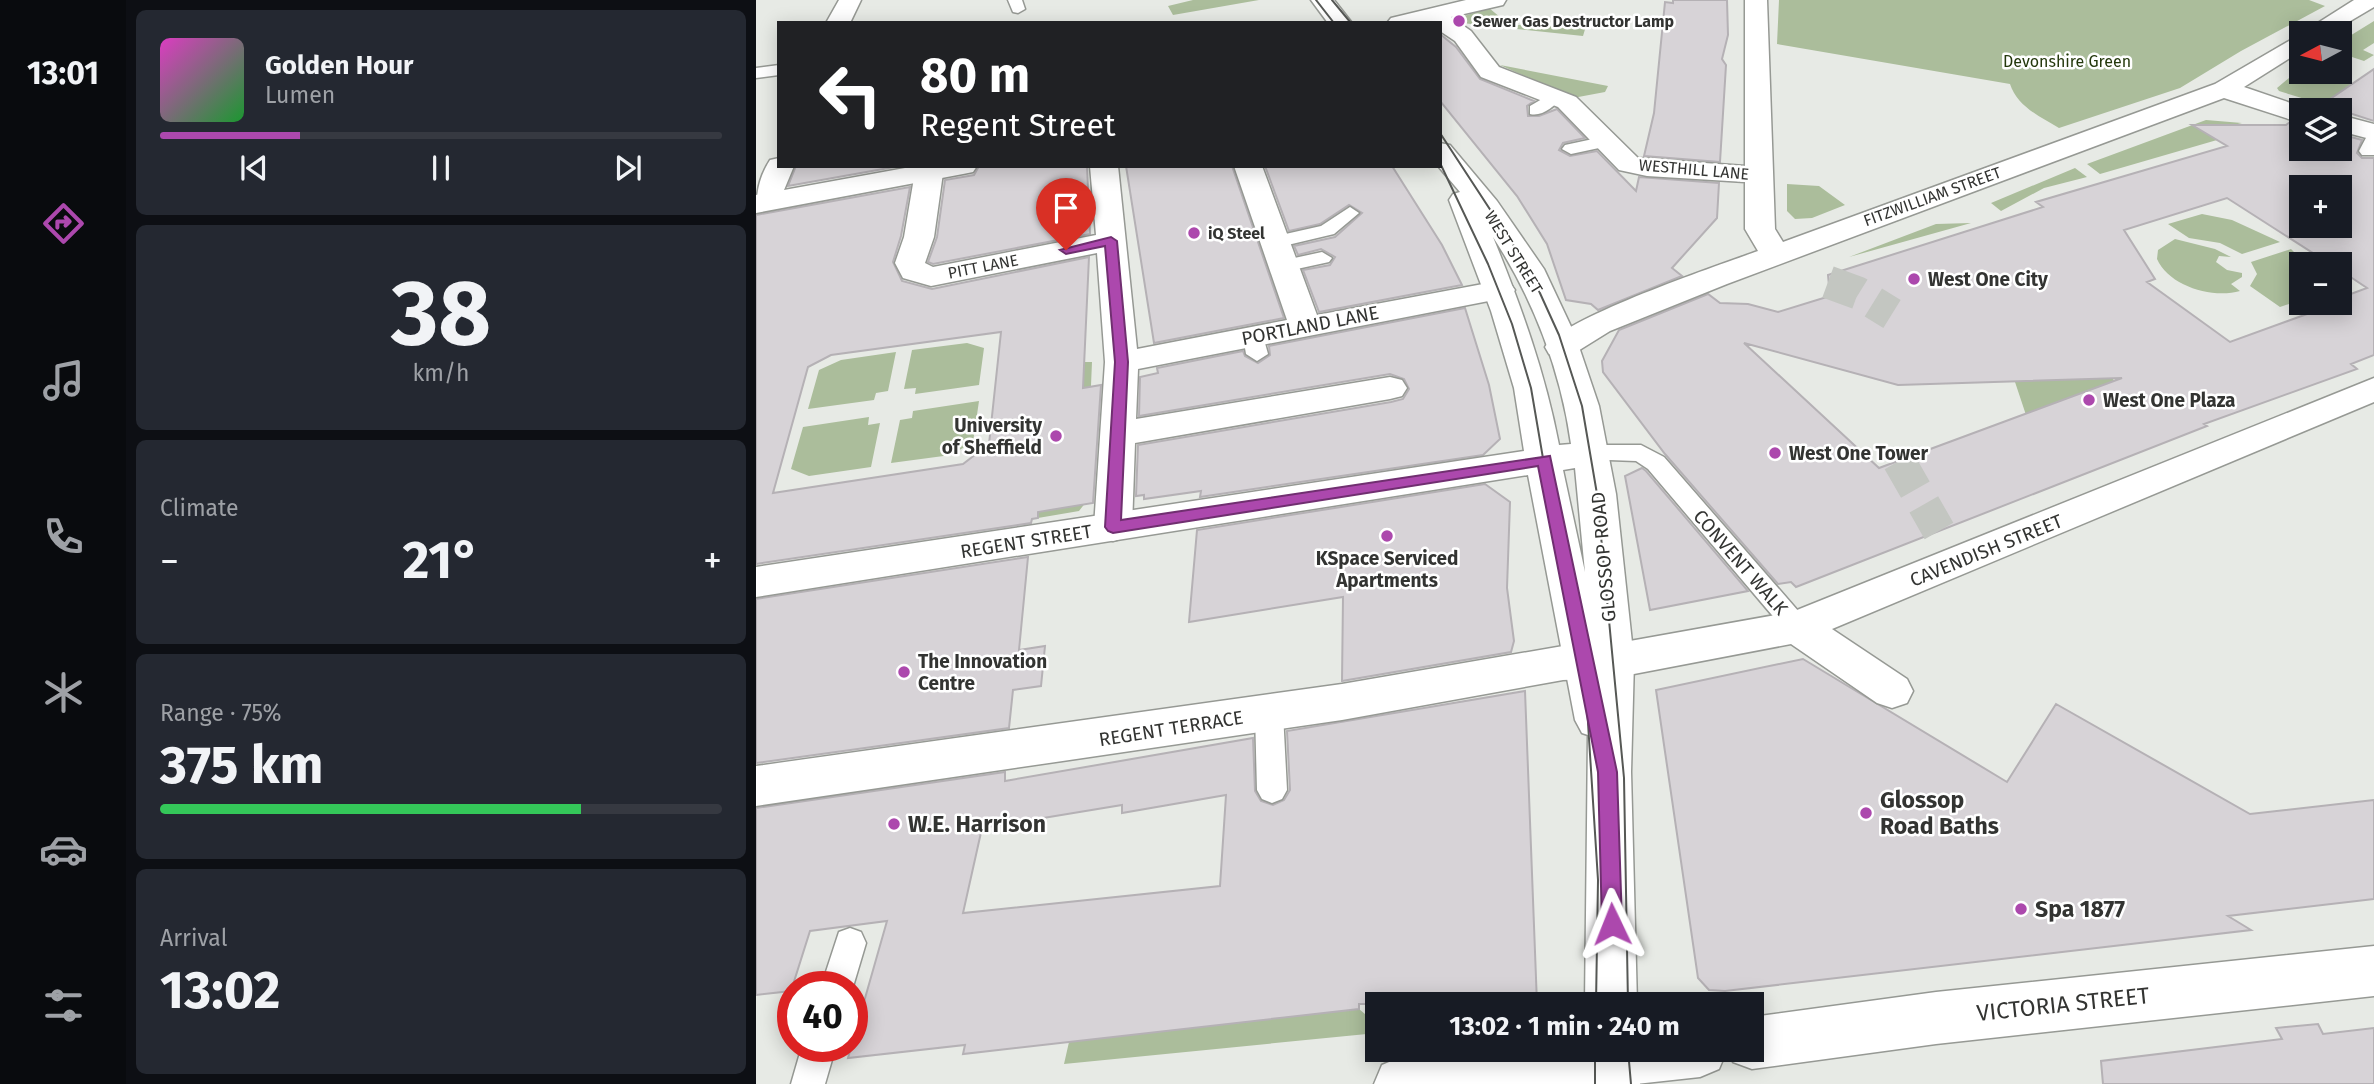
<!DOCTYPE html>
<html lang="en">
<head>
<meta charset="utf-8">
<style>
  :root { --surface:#171b24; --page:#242831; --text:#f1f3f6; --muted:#9ea1a6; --line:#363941; --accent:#ac48ad }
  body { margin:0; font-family:"Fira Sans",sans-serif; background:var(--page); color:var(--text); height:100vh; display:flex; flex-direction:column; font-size:26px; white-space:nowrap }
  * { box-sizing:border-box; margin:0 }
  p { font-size:23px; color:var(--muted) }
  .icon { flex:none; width:38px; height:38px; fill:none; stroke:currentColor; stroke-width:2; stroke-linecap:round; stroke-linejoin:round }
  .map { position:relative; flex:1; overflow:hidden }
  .drawer { display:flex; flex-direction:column; gap:10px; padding:10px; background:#0d0f14; width:630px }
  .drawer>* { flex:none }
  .top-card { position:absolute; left:21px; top:21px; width:665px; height:147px; border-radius:0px; box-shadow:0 4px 18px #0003; background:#202124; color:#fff; overflow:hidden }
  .needle { width:46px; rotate:263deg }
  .tools { position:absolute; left:1533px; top:21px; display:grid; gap:14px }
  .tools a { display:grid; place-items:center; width:63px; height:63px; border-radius:0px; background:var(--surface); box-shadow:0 4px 18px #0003; font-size:35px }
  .speed { position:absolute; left:21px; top:971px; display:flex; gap:14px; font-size:35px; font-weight:700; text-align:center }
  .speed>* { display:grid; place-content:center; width:91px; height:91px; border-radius:50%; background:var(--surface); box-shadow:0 4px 18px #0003; line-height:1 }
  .speed .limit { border:10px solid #d22; background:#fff; color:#111 }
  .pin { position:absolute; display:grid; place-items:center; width:60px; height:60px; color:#fff; margin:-72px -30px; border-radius:50% 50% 50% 0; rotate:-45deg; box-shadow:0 0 7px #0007 }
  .pin .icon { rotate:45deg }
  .me { position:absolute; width:77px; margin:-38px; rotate:358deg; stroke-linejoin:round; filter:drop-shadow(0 0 5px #0008) }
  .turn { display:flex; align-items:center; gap:24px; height:147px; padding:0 28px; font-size:32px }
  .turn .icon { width:91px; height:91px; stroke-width:2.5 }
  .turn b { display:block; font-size:49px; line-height:60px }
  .big { font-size:52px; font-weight:700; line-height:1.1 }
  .drawer .card { flex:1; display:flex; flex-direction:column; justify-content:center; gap:10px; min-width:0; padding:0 24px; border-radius:10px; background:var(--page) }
  .drawer .dial { align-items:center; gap:0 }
  .dial b { font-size:91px; line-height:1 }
  .song { display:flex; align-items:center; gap:21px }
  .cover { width:84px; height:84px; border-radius:10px; background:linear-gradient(135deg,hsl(310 70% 55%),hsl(130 70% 35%)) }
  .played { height:7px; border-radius:4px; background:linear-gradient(90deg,var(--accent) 25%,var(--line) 25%) }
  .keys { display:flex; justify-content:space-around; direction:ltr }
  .heat { display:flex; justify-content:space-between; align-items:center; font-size:38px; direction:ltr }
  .charge { height:10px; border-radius:5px; background:linear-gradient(90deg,#34c759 75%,var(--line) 0) }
  .trip { position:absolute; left:609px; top:992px; width:399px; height:70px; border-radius:0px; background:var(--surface); box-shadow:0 4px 18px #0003; font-weight:700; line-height:70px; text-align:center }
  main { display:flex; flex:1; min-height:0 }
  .dock { display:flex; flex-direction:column; width:126px; justify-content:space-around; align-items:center; background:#090b0e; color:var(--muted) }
  .dock .icon { width:49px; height:49px }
  .dock .selected { color:var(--accent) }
  .dock b { font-size:32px; color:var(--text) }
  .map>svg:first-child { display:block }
  .green { fill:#abbd9b }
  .building { fill:#d7d3d7; stroke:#b5b1b5; stroke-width:2; fill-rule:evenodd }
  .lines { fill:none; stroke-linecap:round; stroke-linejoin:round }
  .pedestrian-tunnel { stroke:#c3c6c1; stroke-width:33; stroke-dasharray:33 17; stroke-linecap:butt }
  .service-casing { stroke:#969994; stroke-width:3 }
  .minor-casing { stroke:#969994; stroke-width:3 }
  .tertiary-casing { stroke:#969994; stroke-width:3 }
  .service { fill:#fff; fill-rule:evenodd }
  .minor { fill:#fff; fill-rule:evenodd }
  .tertiary { fill:#fff; fill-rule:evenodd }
  .tram { stroke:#565855; stroke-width:2 }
  .route { fill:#ac48ad; stroke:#702f70; stroke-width:2 }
  .poi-dot { fill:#ac48ad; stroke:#fff; stroke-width:2.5 }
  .labels { text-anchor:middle; stroke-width:5; stroke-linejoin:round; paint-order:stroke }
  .far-poi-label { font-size:16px; font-weight:bold; fill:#333432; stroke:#fff; text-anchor:start }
  .far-park-label { font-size:16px; fill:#24380c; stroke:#fff }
  .far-street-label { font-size:16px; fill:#333432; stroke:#fff }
  .poi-label { font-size:19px; font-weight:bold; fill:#333432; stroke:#fff; text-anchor:start }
  .street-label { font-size:19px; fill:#333432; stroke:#fff }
  .near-poi-label { font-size:23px; font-weight:bold; fill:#333432; stroke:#fff; text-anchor:start }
  .near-street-label { font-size:23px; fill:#333432; stroke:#fff }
</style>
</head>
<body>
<main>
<nav class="dock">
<b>13:01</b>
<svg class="icon selected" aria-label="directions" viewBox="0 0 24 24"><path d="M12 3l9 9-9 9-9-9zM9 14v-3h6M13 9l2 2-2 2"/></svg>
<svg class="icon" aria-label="music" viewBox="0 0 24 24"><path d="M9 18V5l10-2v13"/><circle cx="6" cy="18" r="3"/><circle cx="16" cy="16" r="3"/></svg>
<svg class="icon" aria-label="phone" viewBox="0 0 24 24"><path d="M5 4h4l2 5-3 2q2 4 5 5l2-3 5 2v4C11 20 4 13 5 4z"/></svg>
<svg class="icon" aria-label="climate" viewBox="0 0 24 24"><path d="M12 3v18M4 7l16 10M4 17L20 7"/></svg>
<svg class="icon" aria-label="car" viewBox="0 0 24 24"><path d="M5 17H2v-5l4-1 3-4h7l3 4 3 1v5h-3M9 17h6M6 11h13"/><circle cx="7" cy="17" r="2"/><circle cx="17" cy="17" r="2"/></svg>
<svg class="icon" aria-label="filters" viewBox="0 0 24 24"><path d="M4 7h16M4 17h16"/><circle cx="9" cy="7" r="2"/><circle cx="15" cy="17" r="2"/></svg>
</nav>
<section class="drawer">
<div class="card">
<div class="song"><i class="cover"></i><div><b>Golden Hour</b><p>Lumen</p></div></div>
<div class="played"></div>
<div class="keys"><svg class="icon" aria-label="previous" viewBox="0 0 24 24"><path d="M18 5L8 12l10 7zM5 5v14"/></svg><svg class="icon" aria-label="pause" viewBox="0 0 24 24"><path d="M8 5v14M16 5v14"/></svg><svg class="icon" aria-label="next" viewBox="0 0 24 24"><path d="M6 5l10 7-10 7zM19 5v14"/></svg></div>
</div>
<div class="card dial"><b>38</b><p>km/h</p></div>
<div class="card"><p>Climate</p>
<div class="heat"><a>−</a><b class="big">21°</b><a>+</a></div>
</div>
<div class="card"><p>Range · 75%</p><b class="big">375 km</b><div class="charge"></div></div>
<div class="card"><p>Arrival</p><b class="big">13:02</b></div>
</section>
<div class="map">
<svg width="1618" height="1084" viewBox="0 0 1618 1084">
  <rect width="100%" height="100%" fill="#e7eae5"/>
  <path class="green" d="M437 0H503L417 15 412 6Z
    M1023 0H1553L1569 6 1485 51 1424 88 1303 128C1284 117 1261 106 1254 84L1021 44Z
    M733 8 756 27 770 23 780 30 833 16 827 36 706 23 708 16Z
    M1618 21V43L1607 50 1618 55 1608 61 1593 56 1584 61V42Z
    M744 65 852 86 849 92 817 98Z
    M1545 68V72H1567L1596 83 1594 85 1599 87 1618 120 1523 91 1521 88Z
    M1450 120 1486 123 1473 126 1461 140 1344 174 1331 164Z
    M1319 168 1331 177 1288 188 1245 211 1235 203Z
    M1031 184 1063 186 1089 205 1056 218 1039 219 1031 211Z
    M1446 214 1476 220 1524 242 1486 254 1464 243 1433 238 1412 224Z
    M1215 223 1093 257 1180 224Z
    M1419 239 1459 249 1475 257 1463 256 1460 262 1471 270 1486 273V277L1475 284 1484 291C1456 299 1413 286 1401 259L1402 250Z
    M1535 249 1550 264H1545V300L1524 307 1494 286 1501 274 1495 262Z
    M211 343 228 348 223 385 159 394 160 388 148 389 156 350Z
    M1342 345 1358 381 1270 415 1253 364Z
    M140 352 132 391 120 393 118 400 52 409 63 370 85 360Z
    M328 362H336L330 502 323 511 282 518V512L323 505Z
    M223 401 217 442 195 455 135 463 144 420 156 418 157 411Z
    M113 417 112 425 124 423 115 467 53 476 35 469 47 427Z
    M603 1009 621 1024V1033L308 1064 313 1042Z"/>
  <path class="building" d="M917 0H971L972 35 966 59 970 65 964 162 888 156 898 113 909 2 917 3Z
    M684 34 700 47 724 79 778 101 771 106 772 116H783L801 109 829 138 807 143 803 150 814 156 841 151 880 191 883 177 963 183 961 218 916 268 926 276 842 310 835 304 810 300 791 244 761 196 684 101Z
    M1618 69V121L1584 110H1558Z
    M1534 122 1545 125V149H1584V134L1606 140 1601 153 1606 158H1618V355L1595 364 1601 369 1448 424 1451 426 1040 587 1035 582 1022 584 909 454 847 372 846 361 863 330 952 294 964 303 992 304 1022 312 1074 296 1072 275 1287 207 1280 202 1471 146 1436 125H1530ZM1545 187H1584V226H1545ZM1471 198 1574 264H1584V270L1611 288 1584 298V303H1572L1558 308 1562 310 1474 342 1391 282 1399 279 1368 230ZM988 343 1142 385 1366 378 1123 468Z
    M40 166H144L32 186Z
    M223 166H331L334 234 177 264 172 262 181 237 189 180 218 175Z
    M370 166H476L528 318 398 343Z
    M509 166H636L686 245 706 285 563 312 547 270 574 265 579 257 565 249 542 255 538 246 579 237 606 213 593 205 564 224 533 231Z
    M154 187 145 236 137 262 146 281 176 289 333 257 327 388 345 385 337 503 282 512V518L276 519 275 523 0 564V215ZM245 332 233 444 207 464 17 493 52 367 75 355Z
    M709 308 733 385 744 439 727 455 444 497 445 491 388 499V495L380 496 382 445 635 402 647 399 653 389 648 379 634 374 383 416 384 377 402 373 401 368 487 351 489 356 502 363 514 355 513 346Z
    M886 468 890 471 992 591 894 610 869 476Z
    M729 484 754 502 751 588 758 641 755 652 586 681 587 597 433 622 441 530Z
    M272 557 263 650 289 646 285 686 257 690 253 728 0 763V599Z
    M1047 659 1251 782 1300 704 1494 814 1618 800V899L1472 916 1495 930 969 991 953 990 942 978 900 690Z
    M769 691 781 1004H603V1009L207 1054 209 1045 92 1058 131 921 54 931 35 991 0 995V808L249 772V781L497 738 499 791 505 801 517 805 528 800 534 790 531 731ZM470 795 464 886 207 913 226 828 366 805V813Z
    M1562 1024 1567 1034 1618 1028V1084H1347L1345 1061 1526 1039 1520 1028Z"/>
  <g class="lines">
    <path class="pedestrian-tunnel" d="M1072 282 1102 293 1136 314
      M1143 461 1183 531"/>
    <defs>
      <path id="service" d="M252 0H266L269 9 262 13 257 12Z
        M23 65V75L0 78V68Z
        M798 92 806 97C799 106 786 117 774 114V106Z
        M1618 133V155H1606L1603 151 1612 134Z
        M851 136 860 141 857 145 815 154 806 149 809 145Z
        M594 207 603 213 578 234 519 248 510 242 512 238 565 226Z
        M566 252 576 258 573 262 527 272 517 266 520 262Z
        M497 330 507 336 512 354 501 361 490 354 487 336Z
        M834 445H885L908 457 1050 620 1054 627 1050 634 1041 637 1032 634 892 469 880 461 826 459 823 453 826 447Z
        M513 702 523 705 527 713 531 790 526 799 516 803 506 799 501 790 499 713 503 705Z
        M94 928 105 932 110 943 96 990V987H65L83 932Z
        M46 1046H80L69 1084H35Z"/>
      <path id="minor" d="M83 0H105L94 23H70Z
        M710 0H750L747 5 695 17 715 31 743 67 820 97 882 158 989 166V0H1011L1019 229 1027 242 1459 84 1545 34V51L1488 87 1555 110H1545V123L1468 98 971 284 854 331 817 354 805 357 793 354 789 347C809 317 961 266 1002 251L989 229V182L891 176 863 170 802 107 725 77 699 41 684 31V23H631L635 18Z
        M1598 0H1618V7L1574 33H1546Z
        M1584 115 1618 124V140L1584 131Z
        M23 158V166H38L21 207 11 210 1 207C0 191 5 174 14 160Z
        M160 166H188L178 237 169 263 177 267 340 235 334 166H362L381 349 531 320 478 166H506L561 315 743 281 754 283 759 290 754 297 743 299 382 369 380 419 634 377 646 380 651 388 646 396 634 399 379 443 376 527 370 537 357 541 344 537 338 527 349 362 341 253 175 286 147 278 139 263 148 237Z
        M1618 378V402L1076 629 1151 679 1157 691 1151 703 1136 708 1121 703 1035 644 857 678 807 680 586 720 0 806V766L586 684 807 646 857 644 1036 612Z
        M1618 946V996L1180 1044 996 1069 977 1062 972 1050H996V1017L1180 992Z
        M707 1050H971L963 1069 944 1077 880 1084H618L626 1065 645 1057Z"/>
      <path id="tertiary" d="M555 0H578L596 23H572Z
        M684 143 694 145 741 201 788 269 819 335 843 406 860 494 878 661 875 772 881 1004H829L832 735 826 733 819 720 772 475 0 597V567L768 451 758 388 735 311 693 200 697 194 704 192 682 166ZM737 237C777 298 805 371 815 444L803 445C789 372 765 306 737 237ZM819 468 829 572 807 470Z
        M160 166H221L217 172 207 174 0 213V195Z
        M828 1050H882L884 1084H830Z"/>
    </defs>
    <use href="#service" class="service-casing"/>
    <use href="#minor" class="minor-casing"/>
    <use href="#tertiary" class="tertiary-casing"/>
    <use href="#service" class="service"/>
    <use href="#minor" class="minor"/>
    <use href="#tertiary" class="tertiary"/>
    <path class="tram" d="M560 0 578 23
      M576 0 595 23
      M684 133 773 269 803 335 826 406 841 494 868 778 872 1004
      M684 163 732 264 756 324 775 388 796 511 828 660 842 880 840 1004
      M839 1050V1084
      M872 1050 875 1084"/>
  </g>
  <path class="route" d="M355 237 361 241 372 362 365 520 794 456 861 772 866 924 863 931 856 934 849 931 846 924 842 772 782 466 357 533 352 531 349 527 359 362 349 246 310 254 304 250Z"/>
  <g class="poi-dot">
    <circle cx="703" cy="21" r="7"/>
    <circle cx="438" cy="233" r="7"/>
    <circle cx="1158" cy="279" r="7"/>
    <circle cx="1333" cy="400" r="7"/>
    <circle cx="300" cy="436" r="7"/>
    <circle cx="1019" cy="453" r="7"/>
    <circle cx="631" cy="536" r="7"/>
    <circle cx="148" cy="672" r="7"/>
    <circle cx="1110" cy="813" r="7"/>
    <circle cx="138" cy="824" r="7"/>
    <circle cx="1265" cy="909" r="7"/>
  </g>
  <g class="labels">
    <g class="far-poi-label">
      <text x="717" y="27">Sewer Gas Destructor Lamp</text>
      <text x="452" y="239">iQ Steel</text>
    </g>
    <g class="far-park-label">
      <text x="1311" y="67">Devonshire Green</text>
    </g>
    <g class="far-street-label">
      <text transform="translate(938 169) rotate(5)" y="6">WESTHILL LANE</text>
      <text transform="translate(1176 196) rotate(-20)" y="6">FITZWILLIAM STREET</text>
      <text transform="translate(758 252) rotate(58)" y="6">WEST STREET</text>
      <text transform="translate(227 266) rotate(-11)" y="6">PITT LANE</text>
    </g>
    <g class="poi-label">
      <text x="1172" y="286">West One City</text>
      <text x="1347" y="407">West One Plaza</text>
      <text x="286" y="432" text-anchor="end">University<tspan x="286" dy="22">of Sheffield</tspan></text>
      <text x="1033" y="460">West One Tower</text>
      <text x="631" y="565" text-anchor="middle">KSpace Serviced<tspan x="631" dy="22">Apartments</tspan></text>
      <text x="162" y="668">The Innovation<tspan x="162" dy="22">Centre</tspan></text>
    </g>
    <g class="street-label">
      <text transform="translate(554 325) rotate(-11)" y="7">PORTLAND LANE</text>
      <text transform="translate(270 541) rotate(-9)" y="7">REGENT STREET</text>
      <text transform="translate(1230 550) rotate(-22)" y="7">CAVENDISH STREET</text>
      <text transform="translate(847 557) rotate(-95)" y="7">GLOSSOP ROAD</text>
      <text transform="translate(985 562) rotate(49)" y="7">CONVENT WALK</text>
      <text transform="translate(415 728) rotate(-9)" y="7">REGENT TERRACE</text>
    </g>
    <g class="near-poi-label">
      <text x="1124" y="808">Glossop<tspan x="1124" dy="26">Road Baths</tspan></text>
      <text x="152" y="832">W.E. Harrison</text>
      <text x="1279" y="917">Spa 1877</text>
    </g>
    <g class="near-street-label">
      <text transform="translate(1307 1004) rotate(-6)" y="8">VICTORIA STREET</text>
    </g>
  </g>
</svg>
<div class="tools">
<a><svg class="needle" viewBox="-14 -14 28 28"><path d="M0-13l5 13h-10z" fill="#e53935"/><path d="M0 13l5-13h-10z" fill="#9ea1a6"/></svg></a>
<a><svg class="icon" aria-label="layers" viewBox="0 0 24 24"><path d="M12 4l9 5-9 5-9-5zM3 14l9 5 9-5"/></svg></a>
<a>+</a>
<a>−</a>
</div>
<div class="speed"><div class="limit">40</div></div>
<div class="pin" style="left:310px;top:250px;background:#d93025"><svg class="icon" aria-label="arrive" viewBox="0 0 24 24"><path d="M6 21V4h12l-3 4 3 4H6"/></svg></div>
<svg class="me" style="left:856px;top:924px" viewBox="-20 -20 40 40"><path d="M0-17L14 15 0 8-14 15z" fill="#ac48ad" stroke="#fff" stroke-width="4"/></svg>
<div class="trip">13:02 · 1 min · 240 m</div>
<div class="top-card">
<div class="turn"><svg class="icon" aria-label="left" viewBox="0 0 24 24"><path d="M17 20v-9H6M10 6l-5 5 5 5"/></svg><div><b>80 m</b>Regent Street</div></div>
</div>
</div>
</main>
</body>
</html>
